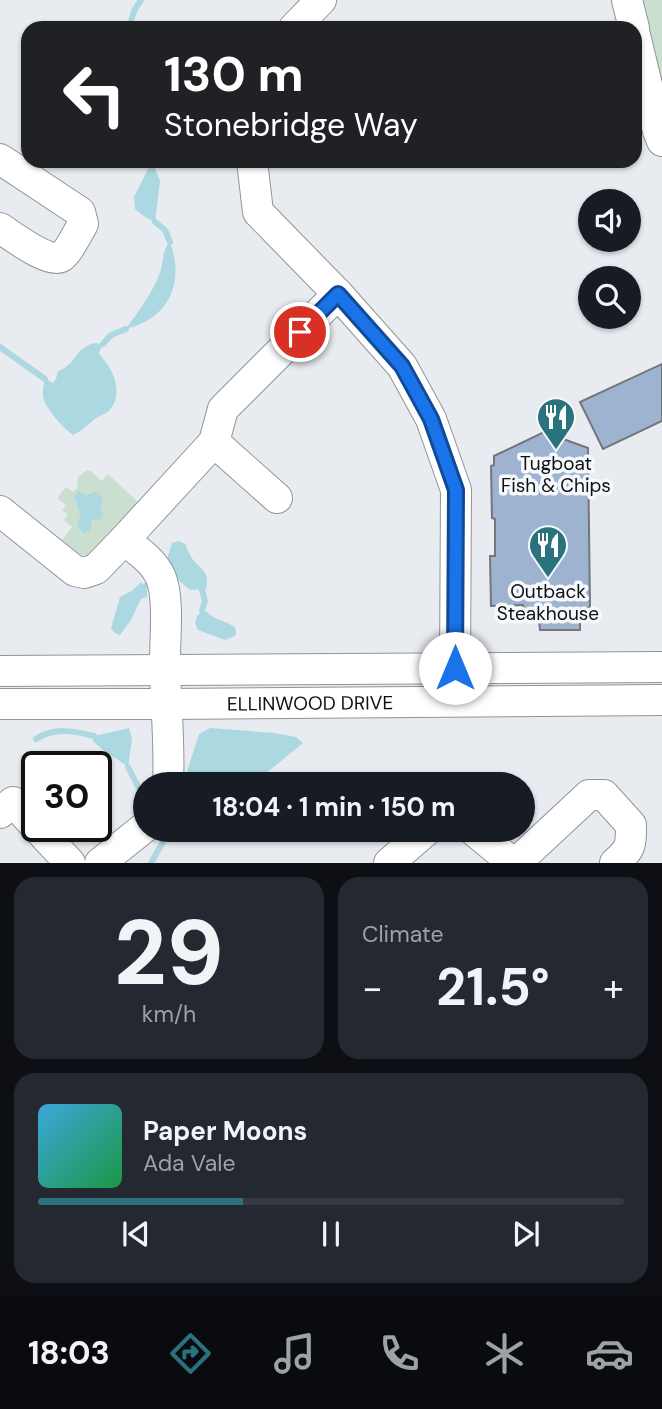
<!DOCTYPE html>
<html lang="en">
<head>
<meta charset="utf-8">
<style>
  :root { --surface:#171b24; --page:#242831; --text:#f1f3f6; --muted:#9ea1a6; --line:#363941; --accent:#2b727f }
  body { margin:0; font-family:"DM Sans",sans-serif; background:var(--page); color:var(--text); height:100vh; display:flex; flex-direction:column; font-size:26px; white-space:nowrap }
  * { box-sizing:border-box; margin:0 }
  p { font-size:23px; color:var(--muted) }
  .icon { flex:none; width:38px; height:38px; fill:none; stroke:currentColor; stroke-width:2; stroke-linecap:round; stroke-linejoin:round }
  .map { position:relative; height:863px; overflow:hidden }
  .details { display:flex; flex-direction:column; gap:14px; padding:14px; background:#0d0f14; flex:1 }
  .details>* { flex:none }
  .top-card { position:absolute; left:21px; top:21px; width:621px; height:147px; border-radius:21px; box-shadow:0 2px 5px #0004; background:#202124; color:#fff; overflow:hidden }
  .tools { position:absolute; left:578px; top:189px; display:grid; gap:14px }
  .tools a { display:grid; place-items:center; width:63px; height:63px; border-radius:50%; background:var(--surface); box-shadow:0 2px 5px #0004; font-size:35px }
  .speed { position:absolute; left:21px; top:751px; display:flex; gap:14px; font-size:35px; font-weight:700; text-align:center }
  .speed>* { display:grid; place-content:center; width:91px; height:91px; border-radius:50%; background:var(--surface); box-shadow:0 2px 5px #0004; line-height:1 }
  .speed .limit { border:4px solid #111; border-radius:10px; background:#fff; color:#111 }
  .pin { position:absolute; display:grid; place-items:center; width:60px; height:60px; color:#fff; margin:-30px; border:4px solid #fff; border-radius:50%; box-shadow:0 2px 7px #0007 }
  .me { position:absolute; width:77px; margin:-38px; rotate:0deg; stroke-linejoin:round; filter:drop-shadow(0 0 5px #0008) }
  .turn { display:flex; align-items:center; gap:24px; height:147px; padding:0 28px; font-size:32px }
  .turn .icon { width:91px; height:91px; stroke-width:2.5 }
  .turn b { display:block; font-size:49px; line-height:60px }
  .big { font-size:52px; font-weight:700; line-height:1.1 }
  .details .tile { flex:1; display:flex; flex-direction:column; justify-content:center; gap:10px; min-width:0; padding:0 24px; border-radius:21px; background:var(--page) }
  .details .dial { align-items:center; gap:0 }
  .dial b { font-size:91px; line-height:1 }
  .song { display:flex; align-items:center; gap:21px }
  .cover { width:84px; height:84px; border-radius:10px; background:linear-gradient(135deg,hsl(200 70% 55%),hsl(140 70% 35%)) }
  .played { height:7px; border-radius:4px; background:linear-gradient(90deg,var(--accent) 35%,var(--line) 35%) }
  .keys { display:flex; justify-content:space-around; direction:ltr }
  .heat { display:flex; justify-content:space-between; align-items:center; font-size:38px; direction:ltr }
  .details .tiles { flex:1; display:grid; gap:14px; grid-template-columns:1fr 1fr }
  .tile:last-child { grid-column:span 2 }
  .trip { position:absolute; left:133px; top:772px; width:402px; height:70px; border-radius:35px; background:var(--surface); box-shadow:0 2px 5px #0004; font-weight:700; line-height:70px; text-align:center }
  .dock { display:flex; height:112px; justify-content:space-around; align-items:center; background:#090b0e; color:var(--muted) }
  .dock .icon { width:49px; height:49px }
  .dock .on { color:var(--accent) }
  .dock b { font-size:32px; color:var(--text) }
  .map>svg:first-child { display:block }
  .green { fill:#cbdfd1 }
  .water { fill:#acd8e1 }
  .lines { fill:none; stroke-linecap:round; stroke-linejoin:round }
  .stream { stroke:#acd8e1; stroke-width:6 }
  .building { fill:#9db3cf; stroke:#73767a; stroke-width:2 }
  .minor-casing { stroke:#919498; stroke-width:32 }
  .minor { stroke:#fff; stroke-width:30 }
  .route-casing { stroke:#114b97; stroke-width:18 }
  .route { stroke:#1a73e8; stroke-width:12 }
  .labels { text-anchor:middle; stroke-width:7; stroke-linejoin:round; paint-order:stroke }
  .poi-label { font-size:19px; fill:#0f1011; stroke:#f5f8fc }
  .street-label { font-size:19px; fill:#0f1011; stroke:#f5f8fc }
</style>
</head>
<body>
<div class="map">
<svg width="662" height="863" viewBox="0 0 662 863">
  <rect width="100%" height="100%" fill="#e8ebef"/>
  <path class="green" d="M627 0H662V141Z
    M87 470 91 471 102 481 108 474 139 503 93 555H81L62 540 72 527 64 520 68 515 62 510 66 505 57 498 66 487 73 492 77 488 78 477Z"/>
  <path class="water" d="M152 161 160 181 155 222 145 217 135 209 134 197Z
    M170 242C185 282 169 319 126 329 138 312 156 288 161 269 164 259 162 250 170 242Z
    M94 343 103 344 99 353C102 358 106 362 109 367 118 381 121 402 106 413 103 415 99 416 96 418 88 424 83 431 73 435 64 429 45 408 43 397 42 391 44 385 45 379L53 383 56 379 58 371C76 365 75 348 94 343Z
    M79 491C86 497 89 495 96 491L103 498 100 507 103 515 99 520H92L91 530 84 533C76 527 76 523 81 515 77 509 78 503 74 497Z
    M179 541 185 544C187 548 188 552 190 555 198 570 211 568 206 589L190 590 178 580 173 567 167 560 172 543Z
    M141 582 147 591V597L141 599 131 620 120 635 115 633 111 628 120 597 133 590Z
    M202 611 207 612C214 620 226 621 235 627L236 633 235 636 225 640 198 630 195 623 197 616Z
    M129 728 132 739 128 767C117 758 102 751 93 741L94 736Z
    M210 728 274 733 296 737 303 743 253 784H183L199 734Z"/>
  <g class="lines">
    <path class="stream" d="M129 28 134 11 141 0
      M155 222 165 230 170 242
      M103 344 111 335 126 329
      M0 347 45 379
      M144 587 154 580
      M202 611 205 601 202 590
      M36 739C55 727 74 731 94 736
      M128 767 145 800
      M151 863 163 842"/>
  </g>
  <path class="building" d="M662 364V421L603 449 580 402Z
    M544 432 588 448 590 608H580V630H540L539 621H524L523 605 491 606 490 556H495V519L492 518 491 466 494 465V456Z"/>
  <g class="lines">
    <defs>
      <g id="minor">
        <path d="M627 0 634 28"/>
        <path d="M294 28 321 0"/>
        <path d="M635 35 658 131 662 141"/>
        <path d="M0 159 80 212 83 224C78 232 68 253 61 257 49 264 11 235 0 228"/>
        <path d="M252 161 258 212 338 294 402 366 431 419 456 490 455 668"/>
        <path d="M214 442 277 498"/>
        <path d="M0 511 75 571 84 573 96 569 124 540 214 442 223 409 338 294"/>
        <path d="M124 540C138 551 154 561 161 578 170 601 164 645 165 670 166 708 170 746 168 784"/>
        <path d="M0 671 662 667"/>
        <path id="s1" d="M0 704H167L662 700"/>
        <path d="M0 813 13 802 70 863"/>
        <path d="M473 830 513 863"/>
        <path d="M100 863 145 827"/>
        <path d="M389 863 427 830"/>
        <path d="M516 863 589 795H604L631 825C631 846 631 849 615 863"/>
      </g>
    </defs>
    <use href="#minor" class="minor-casing"/>
    <use href="#minor" class="minor"/>
  </g>
  <g class="lines">
    <defs>
      <path id="route" d="M300 332 338 294 402 366 431 419 456 490 455 668"/>
    </defs>
    <use href="#route" class="route-casing"/>
    <use href="#route" class="route"/>
  </g>
  <defs>
    <symbol id="restaurant-pin" viewBox="-11 -11 22 30"><path d="M0 17L-7.5 6A9.5 9.5 0 1 1 7.5 6Z" fill="#2b727f" stroke="#f5f8fc"/><path d="M-5-6h1v4h1v-4h1v4h1v-4h1v5L-1.5 .5V6h-2V.5L-5-1ZM5-6V6H3V1.5H1.5Q1.5-4 5-6Z" fill="#fff"/></symbol>
  </defs>
  <g fill-rule="evenodd">
    <use href="#restaurant-pin" x="534" y="395" width="44" height="60"/>
    <use href="#restaurant-pin" x="526" y="523" width="44" height="60"/>
  </g>
  <g class="labels">
    <g class="poi-label">
      <text x="556" y="470">Tugboat<tspan x="556" dy="22">Fish &amp; Chips</tspan></text>
      <text x="548" y="598">Outback<tspan x="548" dy="22">Steakhouse</tspan></text>
    </g>
    <g class="street-label">
      <text dy="7" stroke="none"><textPath href="#s1" startOffset="310">ELLINWOOD DRIVE</textPath></text>
    </g>
  </g>
</svg>
<div class="tools">
<a><svg class="icon" aria-label="sound" viewBox="0 0 24 24"><path d="M4 9h4l5-4v14l-5-4H4zM17 9q2 3 0 6"/></svg></a>
<a><svg class="icon" aria-label="search" viewBox="0 0 24 24"><circle cx="10" cy="10" r="6"/><path d="M15 15l6 6"/></svg></a>
</div>
<div class="speed"><div class="limit">30</div></div>
<div class="pin" style="left:300px;top:332px;background:#d93025"><svg class="icon" aria-label="arrive" viewBox="0 0 24 24"><path d="M6 21V4h12l-3 4 3 4H6"/></svg></div>
<svg class="me" style="left:455px;top:668px" viewBox="-20 -20 40 40"><circle r="19" fill="#fff"/><path d="M0-13L10 11 0 6-10 11z" fill="#1a73e8"/></svg>
<div class="trip">18:04 · 1 min · 150 m</div>
<div class="top-card">
<div class="turn"><svg class="icon" aria-label="left" viewBox="0 0 24 24"><path d="M17 20v-9H6M10 6l-5 5 5 5"/></svg><div><b>130 m</b>Stonebridge Way</div></div>
</div>
</div>
<section class="details">
<div class="tiles">
<div class="tile dial"><b>29</b><p>km/h</p></div>
<div class="tile"><p>Climate</p>
<div class="heat"><a>−</a><b class="big">21.5°</b><a>+</a></div>
</div>
<div class="tile">
<div class="song"><i class="cover"></i><div><b>Paper Moons</b><p>Ada Vale</p></div></div>
<div class="played"></div>
<div class="keys"><svg class="icon" aria-label="previous" viewBox="0 0 24 24"><path d="M18 5L8 12l10 7zM5 5v14"/></svg><svg class="icon" aria-label="pause" viewBox="0 0 24 24"><path d="M8 5v14M16 5v14"/></svg><svg class="icon" aria-label="next" viewBox="0 0 24 24"><path d="M6 5l10 7-10 7zM19 5v14"/></svg></div>
</div>
</div>
</section>
<nav class="dock">
<b>18:03</b>
<svg class="icon on" aria-label="directions" viewBox="0 0 24 24"><path d="M12 3l9 9-9 9-9-9zM9 14v-3h6M13 9l2 2-2 2"/></svg>
<svg class="icon" aria-label="music" viewBox="0 0 24 24"><path d="M9 18V5l10-2v13"/><circle cx="6" cy="18" r="3"/><circle cx="16" cy="16" r="3"/></svg>
<svg class="icon" aria-label="phone" viewBox="0 0 24 24"><path d="M5 4h4l2 5-3 2q2 4 5 5l2-3 5 2v4C11 20 4 13 5 4z"/></svg>
<svg class="icon" aria-label="climate" viewBox="0 0 24 24"><path d="M12 3v18M4 7l16 10M4 17L20 7"/></svg>
<svg class="icon" aria-label="car" viewBox="0 0 24 24"><path d="M5 17H2v-5l4-1 3-4h7l3 4 3 1v5h-3M9 17h6M6 11h13"/><circle cx="7" cy="17" r="2"/><circle cx="17" cy="17" r="2"/></svg>
</nav>
</body>
</html>
